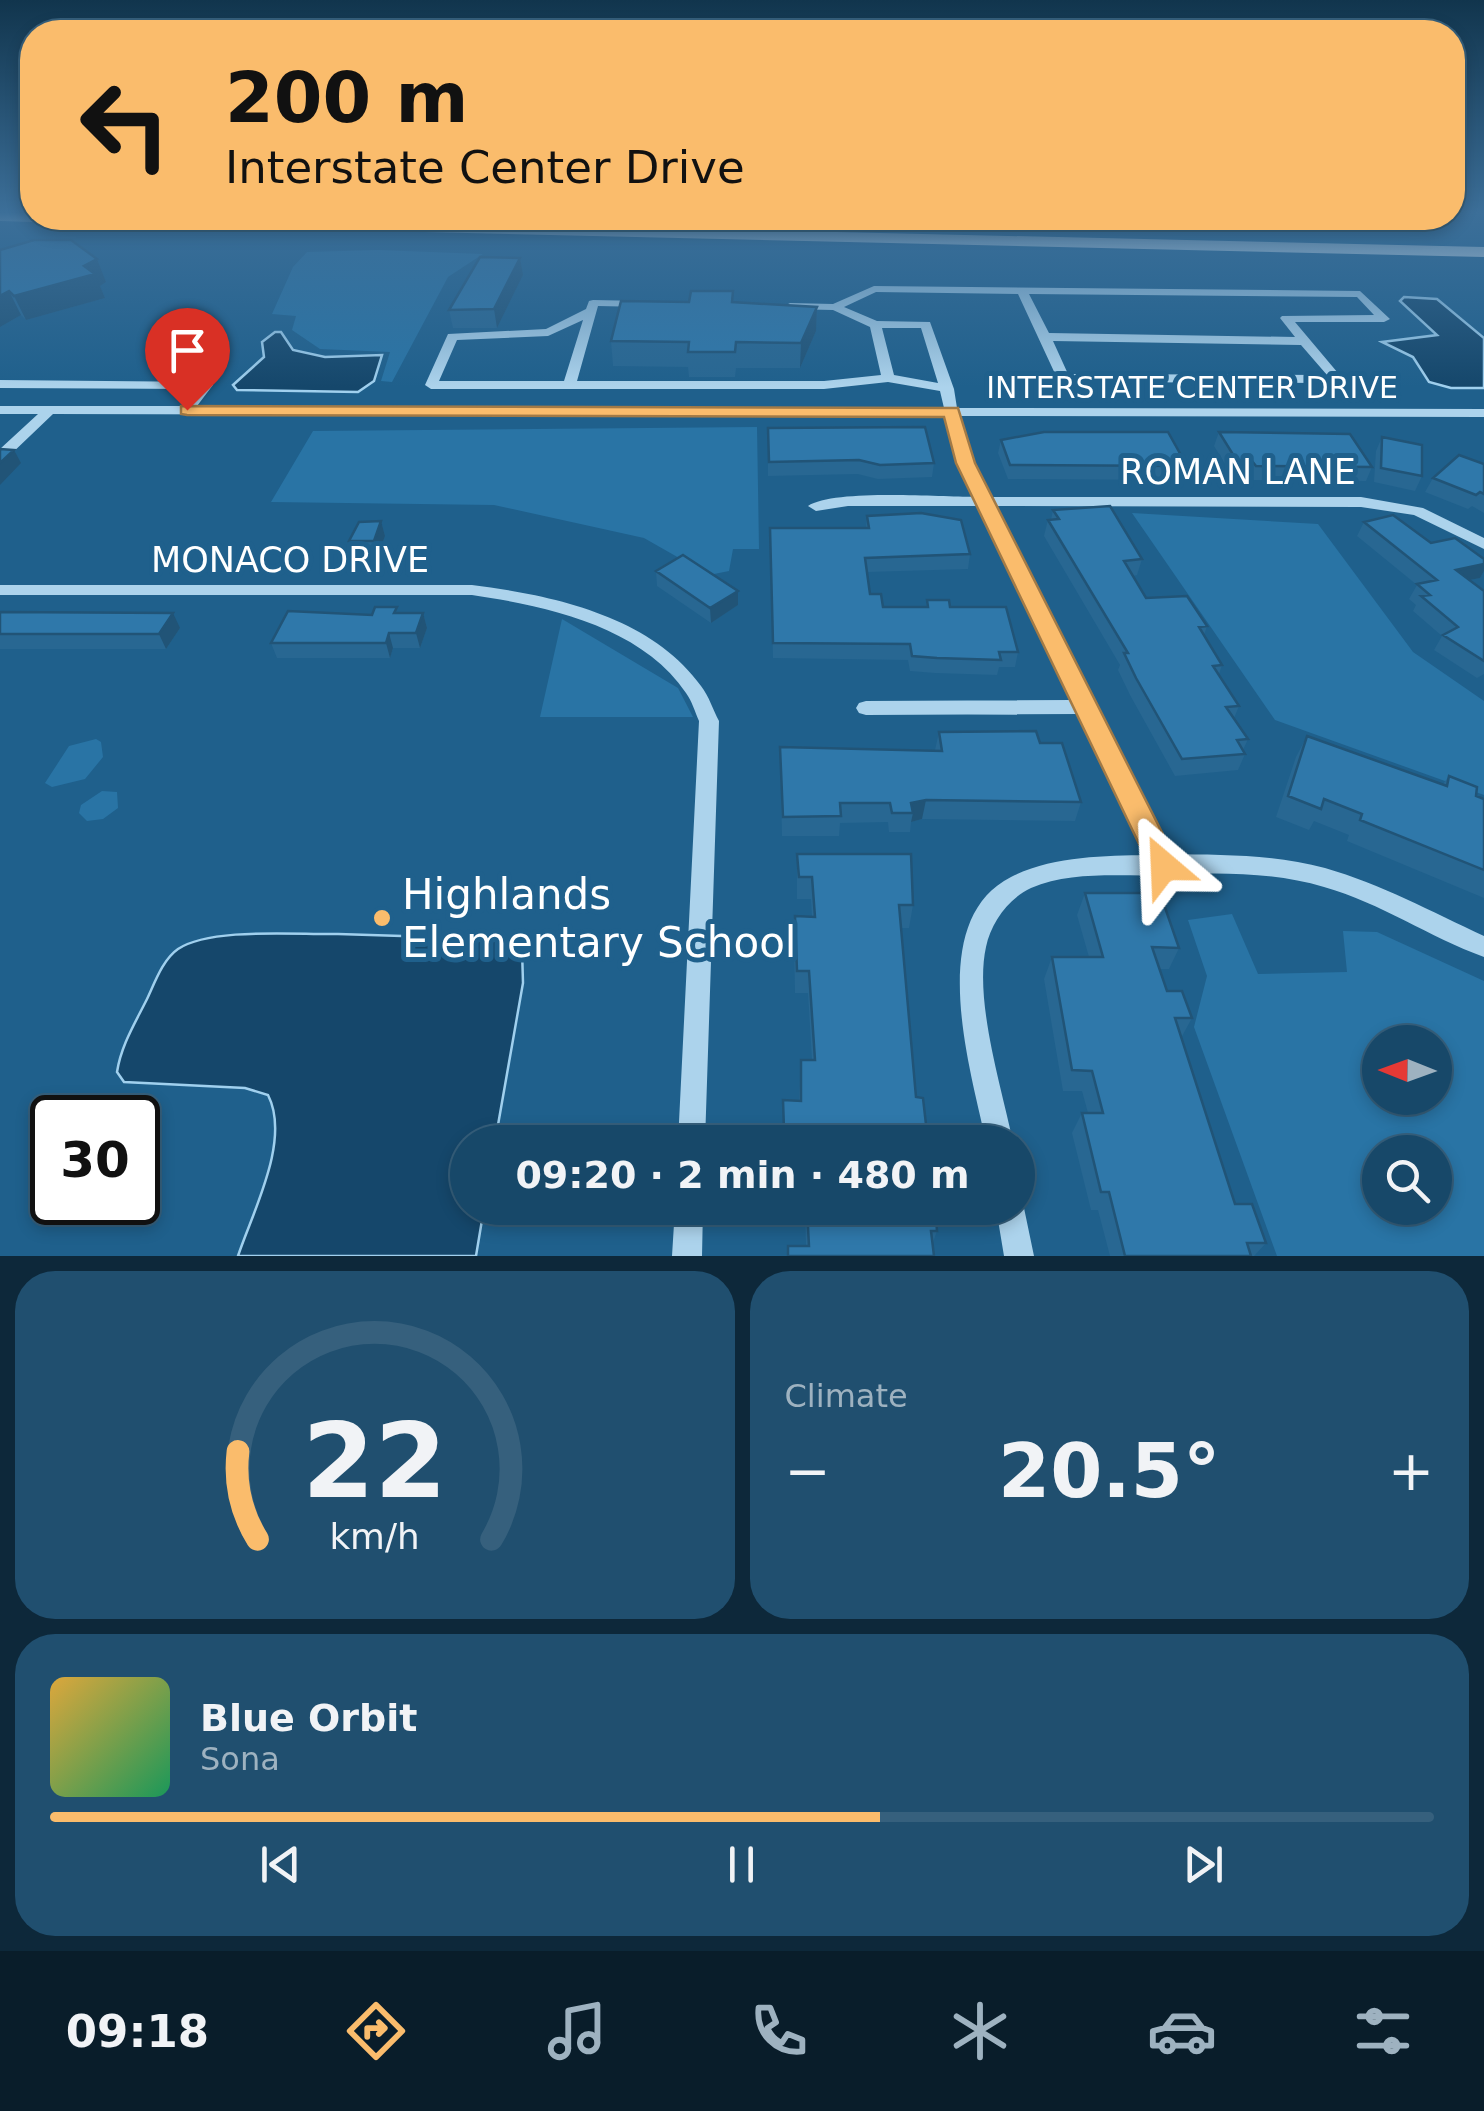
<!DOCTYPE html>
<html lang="en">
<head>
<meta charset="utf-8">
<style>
  :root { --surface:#174869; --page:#204f6f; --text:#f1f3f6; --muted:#9eb2c0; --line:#36607d; --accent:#fabc6c }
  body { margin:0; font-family:"DejaVu Sans",sans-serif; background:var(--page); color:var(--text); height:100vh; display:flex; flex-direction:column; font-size:38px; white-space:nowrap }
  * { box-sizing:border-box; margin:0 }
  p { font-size:32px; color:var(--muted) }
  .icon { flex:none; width:55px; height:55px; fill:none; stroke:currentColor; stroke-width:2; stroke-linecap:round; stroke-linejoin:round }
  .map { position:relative; height:1256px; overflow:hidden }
  .panel { display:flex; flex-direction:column; gap:15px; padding:15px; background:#0d283a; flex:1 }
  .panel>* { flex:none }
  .top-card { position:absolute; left:20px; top:20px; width:1445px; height:210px; border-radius:40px; box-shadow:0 5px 15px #0003,0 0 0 2px var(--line); background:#fabc6c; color:#111; overflow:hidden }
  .needle { width:65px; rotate:271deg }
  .tools { position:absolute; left:1362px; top:1025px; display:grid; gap:20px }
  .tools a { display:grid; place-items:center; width:90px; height:90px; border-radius:50%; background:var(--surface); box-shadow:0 5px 15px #0003,0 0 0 2px var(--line); font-size:50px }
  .speed { position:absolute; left:30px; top:1095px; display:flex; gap:20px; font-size:50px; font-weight:700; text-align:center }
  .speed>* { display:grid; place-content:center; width:130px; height:130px; border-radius:50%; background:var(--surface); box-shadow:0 5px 15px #0003,0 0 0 2px var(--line); line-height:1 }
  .speed .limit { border:5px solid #111; border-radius:15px; background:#fff; color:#111 }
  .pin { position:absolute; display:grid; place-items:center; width:85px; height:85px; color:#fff; margin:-102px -42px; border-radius:50% 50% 50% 0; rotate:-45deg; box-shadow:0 0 10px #0007 }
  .pin .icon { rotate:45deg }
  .me { position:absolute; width:110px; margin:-55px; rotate:334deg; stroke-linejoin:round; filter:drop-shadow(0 0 8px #0008) }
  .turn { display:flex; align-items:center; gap:35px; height:210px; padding:0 40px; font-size:45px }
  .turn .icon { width:130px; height:130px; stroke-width:2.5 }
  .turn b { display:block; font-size:70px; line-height:85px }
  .big { font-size:75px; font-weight:700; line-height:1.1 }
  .panel .tile { flex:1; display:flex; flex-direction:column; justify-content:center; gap:15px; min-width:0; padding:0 35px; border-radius:40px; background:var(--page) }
  .panel .dial { align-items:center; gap:0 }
  .dial svg { height:260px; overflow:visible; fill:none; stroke:var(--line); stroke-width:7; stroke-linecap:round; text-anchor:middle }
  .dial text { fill:var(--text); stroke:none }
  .song { display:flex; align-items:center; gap:30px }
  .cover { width:120px; height:120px; border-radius:15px; background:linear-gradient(135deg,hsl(40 70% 55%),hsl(150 70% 35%)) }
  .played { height:10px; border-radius:5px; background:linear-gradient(90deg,var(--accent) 60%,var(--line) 60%) }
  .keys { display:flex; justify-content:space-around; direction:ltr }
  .heat { display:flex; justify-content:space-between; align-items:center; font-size:55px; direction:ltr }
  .panel .tiles { flex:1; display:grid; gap:15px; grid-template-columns:1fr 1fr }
  .tile:last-child { grid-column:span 2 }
  .trip { position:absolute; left:450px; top:1125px; width:585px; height:100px; border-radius:50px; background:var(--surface); box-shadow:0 5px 15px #0003,0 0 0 2px var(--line); font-weight:700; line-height:100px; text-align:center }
  .tabs { display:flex; height:160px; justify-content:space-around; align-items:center; background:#091d2a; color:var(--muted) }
  .tabs .icon { width:70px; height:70px }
  .tabs .on { color:var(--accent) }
  .tabs b { font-size:45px; color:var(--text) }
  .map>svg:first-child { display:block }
  .green { fill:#2974a5; fill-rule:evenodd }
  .water { fill:#15476b; stroke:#a0d0ee; stroke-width:2.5 }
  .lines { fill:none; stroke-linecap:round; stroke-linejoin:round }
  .minor { fill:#acd3ec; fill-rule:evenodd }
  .highway { fill:#fff; fill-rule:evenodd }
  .wall { fill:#286792 }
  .shaded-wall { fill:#215477 }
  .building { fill:#2f78aa; stroke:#215477; stroke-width:2.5 }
  .route { fill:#fabc6c; stroke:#a27a46; stroke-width:2.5 }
  .poi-dot { fill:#fabc6c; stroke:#1f608c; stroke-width:4 }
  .labels { text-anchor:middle; stroke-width:10; stroke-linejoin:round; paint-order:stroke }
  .far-street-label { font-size:30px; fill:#fff; stroke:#1f608c }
  .street-label { font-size:35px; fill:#fff; stroke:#1f608c }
  .near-poi-label { font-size:42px; fill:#fff; stroke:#1f608c; text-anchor:start }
</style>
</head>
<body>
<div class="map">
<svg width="1484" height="1256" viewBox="0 0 1484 1256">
  <rect width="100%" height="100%" fill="#1f608c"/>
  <path class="green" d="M378 250 483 254 448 277 392 382 381 381 390 352 320 349 292 330 296 316 272 314 293 267 307 252Z
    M757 427 759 549H733L729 571 709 575 644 538 494 505 271 502 313 431Z
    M1132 513 1318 524 1413 652 1484 701V795L1275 720Z
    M562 619 678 688 693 717H540Z
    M96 739 101 742 103 757 85 779 52 787 45 783 69 746Z
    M102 791 117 792 118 808 103 819 87 821 79 813 81 805Z
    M1232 914 1258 974 1347 972 1343 931 1377 932 1484 981V1256H1277L1194 1027 1207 976 1188 920ZM1435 1042V1098H1380V1042ZM1435 1152V1208H1380V1152Z"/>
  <path class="water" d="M1404 297 1437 299 1484 338V388H1451L1429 382 1413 357 1382 342 1437 335 1400 301Z
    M275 332H281L293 350 325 357 382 355 374 381 358 392 237 390 233 385 264 357 262 342Z
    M338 934 498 939 522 949 523 983 495 1142H468V1208H484L476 1256H238C253 1211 291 1140 268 1095L245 1088 124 1082 117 1072C121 1046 134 1025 146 1001 154 985 162 960 178 949 211 927 298 935 338 934Z"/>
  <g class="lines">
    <path class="minor" d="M874 286 1360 291 1390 319 1384 322H1295L1343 379 1337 383 1063 382 1057 378 1018 294 876 292 844 307 877 321 930 322 954 389 957 408 1484 409V417L959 416 972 463 989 497H1361L1423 508 1484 538V549L1414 515 1361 507 994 506 1169 854C1221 855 1275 854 1325 868 1381 884 1432 912 1484 936V957C1429 937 1381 903 1324 887 1273 872 1217 872 1166 875 1122 877 1072 870 1031 888 1008 899 991 923 986 947 974 1001 1002 1088 1013 1142H986C971 1070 924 921 1011 877 1052 856 1103 856 1148 855L1079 714 866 715 859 713 856 708 859 703 866 701 1073 700 979 506H848L816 511 808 506C834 489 939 497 974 497L958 463 946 416 53 414 8 457 0 458V449L38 414H0V406H183L197 389 0 388V380L212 382 213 385 197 406 944 408 940 391 888 382 824 389H431L425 385 448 334 546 329 586 309 589 301 593 300 644 301 650 304 644 307 598 306 577 381H824L881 375 870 327 833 310 790 309 784 306 790 303 833 304ZM1029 294 1357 297 1374 315 1282 316 1280 318 1295 337 1049 333ZM583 320 564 381H439L457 340 548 336ZM882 328H921L938 383 894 375ZM1053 341 1301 345 1327 375 1068 374Z
      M0 585H472C552 595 651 616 701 686 709 696 713 710 719 721L705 1142H678L699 721C695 712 692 701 686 693 641 626 546 606 472 595H0Z
      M1018 1197 1024 1208 1034 1256H1004L996 1208H1018Z
      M675 1208H703L702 1256H672Z"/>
    <path class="highway" d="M0 211 32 212V218H40L32 222 0 221Z
      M40 218H238L1484 247V257L48 223Z"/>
  </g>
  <path class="wall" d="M0 250 97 259 106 282 100 286 105 298 26 320 21 315 0 327Z
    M520 258 523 275 497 328H453L449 310Z
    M733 302 817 307 816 331 800 368H736L735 377H689L688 367 613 366 611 341Z
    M768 428 934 463 932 477 878 479 858 474 768 476Z
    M1219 432 1372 467 1366 481 1250 480 1247 475H1232L1214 446Z
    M1382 437 1422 476 1415 491 1374 482 1376 451Z
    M1001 440 1187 466 1183 480 1008 479 998 453Z
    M1484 464V513L1472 506 1468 509 1425 492 1433 478Z
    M1053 510 1142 559 1137 575 1133 576 1146 598 1207 626 1204 635 1222 665 1219 674 1239 706 1234 718 1248 739 1243 750 1245 754 1238 770 1175 776 1130 695 1118 670 1120 665 1044 536 1048 520H1051Z
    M867 516 970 554 968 569 867 572 870 594 883 607H926L927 600 950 607 1018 652 1015 667H999L997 675 935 673 910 671 908 660 773 658 770 543 866 528Z
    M381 521 385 536 378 555 354 556 349 541Z
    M1364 522 1484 559V571L1480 578 1469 580 1484 591V674L1477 678 1434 650 1442 636 1413 611 1416 605 1409 599 1417 585 1357 536Z
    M656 571 738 605 711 623 657 586Z
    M0 612 180 628 166 649H0Z
    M399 613H423L427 628 420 648H393L390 658H277L271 643Z
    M939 732 1040 743 1081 802 1075 821 922 819 911 822 910 832H889L888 822 840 823 839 836H782L780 747 935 750Z
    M1307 736 1443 784 1449 776 1476 796 1484 799V898L1347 841 1349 835 1314 821 1309 830 1276 817 1296 757Z
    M797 854 913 905 909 928H901L916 1097 928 1142H783V1100H799L801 1060H812L808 993H795L794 939 795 916 812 917 811 899H797Z
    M1085 893 1179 948 1169 969H1159L1167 991 1192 1018 1181 1038 1235 1204 1266 1243 1254 1256H1110L1098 1210H1091L1072 1133 1082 1113H1088L1082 1091H1063L1044 979 1052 957H1089L1077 915Z
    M805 1208H935L937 1231 932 1245 934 1256H787L788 1246H806Z"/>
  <path class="shaded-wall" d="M520 258 523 275 497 328 494 309Z
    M97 259 106 282 100 286 105 298 26 320 14 296Z
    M9 291 21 315 0 327V296Z
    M817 307 816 331 800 368 801 343Z
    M14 450 21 463 0 485V463Z
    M381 521 385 536 378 555 374 541Z
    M1484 564V571L1480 578 1448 584 1456 570Z
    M738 591V605L711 623 710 608Z
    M173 613 180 628 166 649 159 634Z
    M423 613 427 628 420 648 416 633Z
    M389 633 393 648 390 658 386 643Z
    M926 800 922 819 911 822 913 813 911 803Z"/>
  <path class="building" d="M34 240H71L97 259 84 266 95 274 14 296 9 291 0 296V250Z
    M480 257 520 258 494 309 449 310Z
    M691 291H733L732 302 817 307 801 343 736 342 735 352H688L689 342 611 341 621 301 689 302Z
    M925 427 934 463 880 465 859 460 769 462 768 428Z
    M1044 432H1168L1187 466 1010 465 1001 440Z
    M1219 432 1350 434 1372 467 1256 466 1252 461H1237Z
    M1382 437 1422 445V476L1381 468Z
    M0 449 14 450 0 463Z
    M1459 455 1484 464V494L1480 492 1476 495 1433 478Z
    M1110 506 1142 559 1124 561 1146 598 1187 596 1207 626 1199 627 1222 665 1213 666 1239 706 1226 707 1248 739 1237 740 1245 754 1182 759 1136 678 1124 653H1128L1048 520 1059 519 1053 510Z
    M921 513 961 520 970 554 865 558 870 594H881L883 607H928L927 600H949L950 607H1006L1018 652H999L1001 660 937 658 912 656 910 644 773 643 770 528H869L867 516Z
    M1393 515 1431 543 1455 538 1484 559V564L1456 570 1484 591V661L1443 635 1458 627 1421 596 1430 595 1417 584 1437 580 1364 522Z
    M381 521 374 541H349L359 522Z
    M683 555 738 591 710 608 656 571Z
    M375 607H397L394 613H423L416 633H389L386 643H271L288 611 372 615Z
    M0 612 173 613 159 634H0Z
    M1036 731 1040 743H1062L1081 802 926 800 911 803 913 813H892L890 803H840L841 816 783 817 780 747 942 751 939 732Z
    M1307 736 1447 786 1449 776 1477 787 1476 796 1484 799V870L1360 820 1362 814 1324 799 1321 809 1288 796Z
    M797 854H911L913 905H899L916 1097 923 1098 928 1142H805L804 1130H784L783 1100 801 1101V1060H815L809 971H797L795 916 815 917 812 877H799Z
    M1085 893H1160L1179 948 1152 947 1167 991H1182L1192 1018H1175L1235 1204H1252L1266 1243H1247L1251 1256H1125L1109 1192H1101L1082 1113H1103L1092 1071 1072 1070 1052 957H1103Z
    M807 1208H935L937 1231H931L934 1256H788V1246H809Z"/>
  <linearGradient id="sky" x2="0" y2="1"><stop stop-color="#11354d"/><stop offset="0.55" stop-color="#3c6f99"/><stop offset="1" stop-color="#3c6f99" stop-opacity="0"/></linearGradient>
  <rect width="1484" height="387" fill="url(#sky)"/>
  <path class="route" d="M181 406 958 408 975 463 1179 866 1174 875H1154L956 463 944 417 187 415 181 414Z"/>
  <circle class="poi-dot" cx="382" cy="918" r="10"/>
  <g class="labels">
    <g class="far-street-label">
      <text x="1192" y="398">INTERSTATE CENTER DRIVE</text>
    </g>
    <g class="street-label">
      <text x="1238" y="484">ROMAN LANE</text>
      <text x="290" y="572">MONACO DRIVE</text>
    </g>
    <g class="near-poi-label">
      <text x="402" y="909">Highlands<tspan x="402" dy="48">Elementary School</tspan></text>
    </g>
  </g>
</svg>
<div class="tools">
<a><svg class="needle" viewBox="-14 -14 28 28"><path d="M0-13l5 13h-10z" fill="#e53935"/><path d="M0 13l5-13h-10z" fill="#9eb2c0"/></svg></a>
<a><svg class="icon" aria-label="search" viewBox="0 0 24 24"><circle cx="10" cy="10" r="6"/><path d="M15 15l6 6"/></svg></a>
</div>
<div class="speed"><div class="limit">30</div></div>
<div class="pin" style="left:187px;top:410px;background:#d93025"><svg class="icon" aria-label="arrive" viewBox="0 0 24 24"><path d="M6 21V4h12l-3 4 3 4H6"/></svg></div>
<svg class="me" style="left:1164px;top:866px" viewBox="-20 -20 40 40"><path d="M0-17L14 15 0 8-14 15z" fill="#fabc6c" stroke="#fff" stroke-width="4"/></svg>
<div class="trip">09:20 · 2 min · 480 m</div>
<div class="top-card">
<div class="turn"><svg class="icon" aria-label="left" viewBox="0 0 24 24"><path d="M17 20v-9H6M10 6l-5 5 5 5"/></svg><div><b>200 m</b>Interstate Center Drive</div></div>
</div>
</div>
<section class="panel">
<div class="tiles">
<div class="tile dial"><svg viewBox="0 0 100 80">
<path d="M14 69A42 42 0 1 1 86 69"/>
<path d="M14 69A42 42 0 0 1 8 42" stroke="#fabc6c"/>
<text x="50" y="56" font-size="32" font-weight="700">22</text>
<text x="50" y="72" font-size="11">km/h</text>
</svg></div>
<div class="tile"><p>Climate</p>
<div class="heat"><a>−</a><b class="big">20.5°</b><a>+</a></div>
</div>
<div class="tile">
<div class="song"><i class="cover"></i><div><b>Blue Orbit</b><p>Sona</p></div></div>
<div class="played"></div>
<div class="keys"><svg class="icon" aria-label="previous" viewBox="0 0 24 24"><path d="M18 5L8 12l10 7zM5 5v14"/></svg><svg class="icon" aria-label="pause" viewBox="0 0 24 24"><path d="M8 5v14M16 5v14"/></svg><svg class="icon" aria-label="next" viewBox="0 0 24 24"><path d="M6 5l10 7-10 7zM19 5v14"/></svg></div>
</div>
</div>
</section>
<nav class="tabs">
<b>09:18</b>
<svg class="icon on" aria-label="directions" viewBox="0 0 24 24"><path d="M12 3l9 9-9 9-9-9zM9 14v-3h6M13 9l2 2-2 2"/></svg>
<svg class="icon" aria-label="music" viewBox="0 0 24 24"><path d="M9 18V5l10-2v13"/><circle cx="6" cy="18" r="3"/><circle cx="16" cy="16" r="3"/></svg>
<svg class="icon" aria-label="phone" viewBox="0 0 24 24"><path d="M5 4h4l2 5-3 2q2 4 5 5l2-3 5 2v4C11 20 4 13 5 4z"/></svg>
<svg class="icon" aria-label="climate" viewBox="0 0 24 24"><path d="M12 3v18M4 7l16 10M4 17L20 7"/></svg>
<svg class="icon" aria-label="car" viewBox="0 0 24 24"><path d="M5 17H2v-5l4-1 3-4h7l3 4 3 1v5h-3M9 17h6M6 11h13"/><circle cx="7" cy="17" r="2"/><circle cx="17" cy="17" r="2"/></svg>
<svg class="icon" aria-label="filters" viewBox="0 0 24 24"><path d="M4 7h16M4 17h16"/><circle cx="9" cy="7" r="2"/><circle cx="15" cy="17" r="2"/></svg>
</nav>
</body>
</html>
